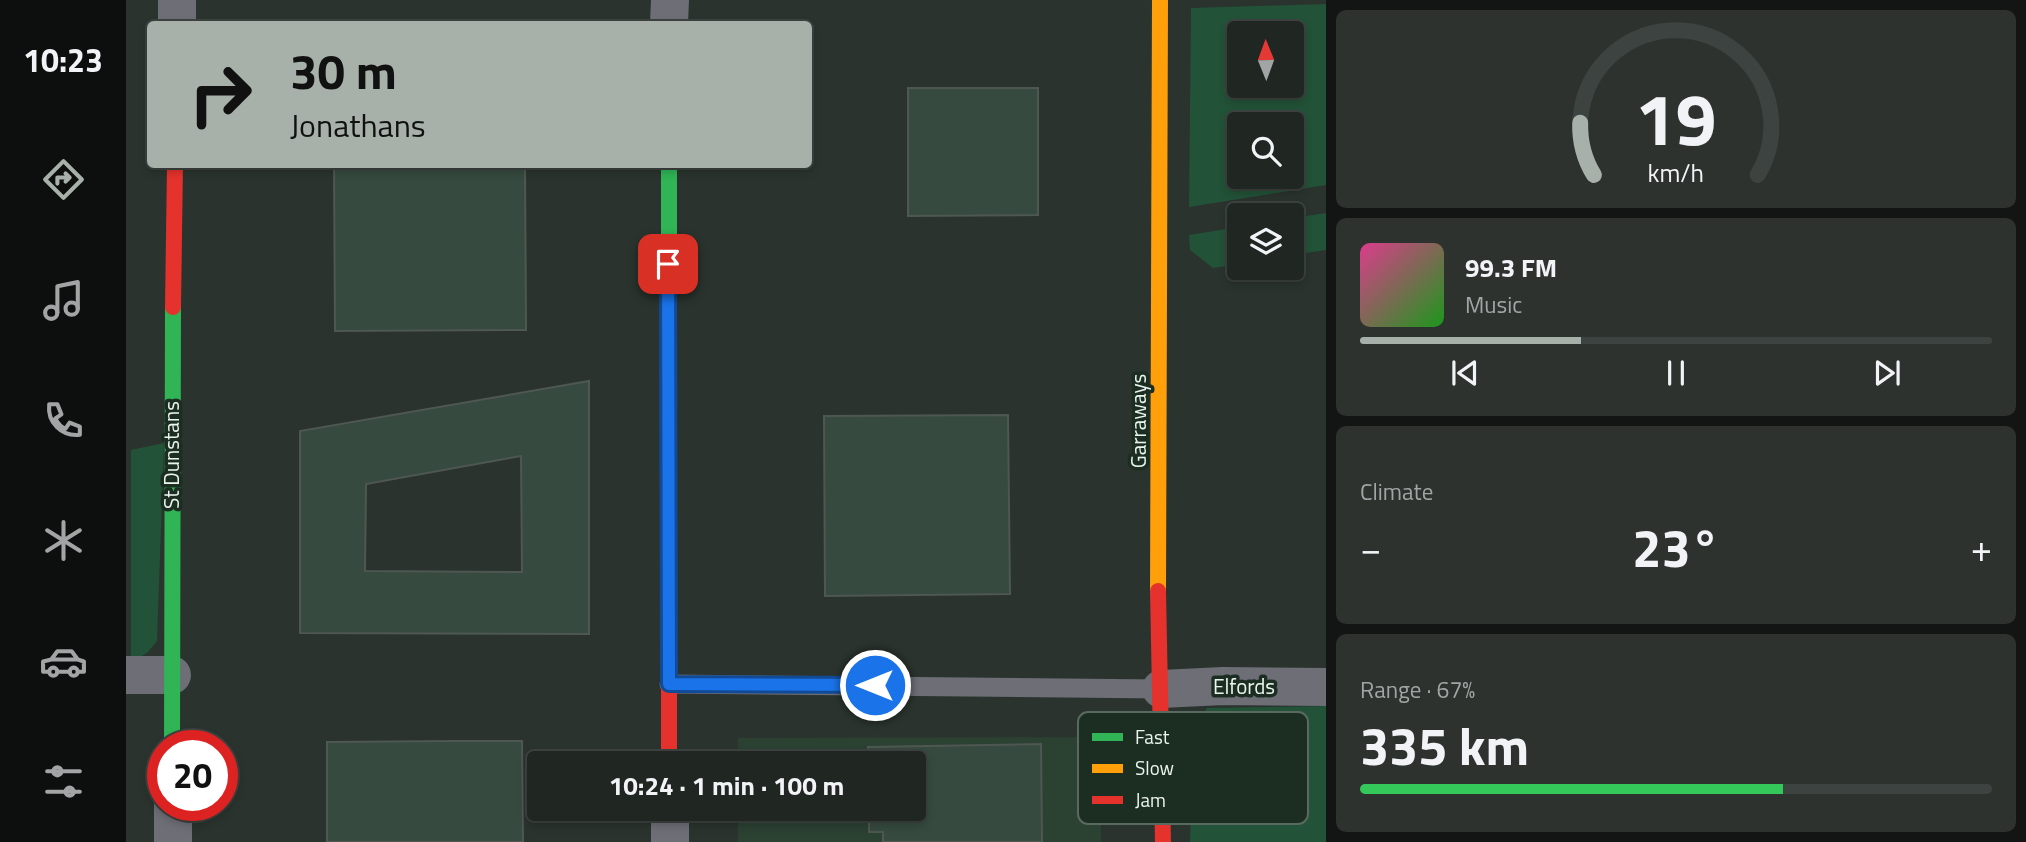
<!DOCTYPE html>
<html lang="en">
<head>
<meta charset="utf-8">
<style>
  :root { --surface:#202622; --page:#2d322f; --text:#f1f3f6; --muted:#a2a5a5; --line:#3d4340; --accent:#a7b1aa }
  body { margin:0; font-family:"Titillium Web",sans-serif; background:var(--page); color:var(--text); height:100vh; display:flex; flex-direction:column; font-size:26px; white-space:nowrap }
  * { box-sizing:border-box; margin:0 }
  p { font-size:23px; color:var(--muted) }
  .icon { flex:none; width:38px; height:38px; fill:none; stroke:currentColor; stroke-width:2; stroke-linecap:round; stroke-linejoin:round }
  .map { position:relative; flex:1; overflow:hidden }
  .panel { display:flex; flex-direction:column; gap:10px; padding:10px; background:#121513; width:700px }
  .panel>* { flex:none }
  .hud { position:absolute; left:21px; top:21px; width:665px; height:147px; border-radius:7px; box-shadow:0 4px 10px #0003,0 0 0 2px var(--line); background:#a7b1aa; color:#111; overflow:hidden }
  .needle { width:46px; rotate:359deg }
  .buttons { position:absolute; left:1101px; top:21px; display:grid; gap:14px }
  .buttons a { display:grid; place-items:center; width:77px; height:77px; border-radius:7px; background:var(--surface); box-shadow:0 4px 10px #0003,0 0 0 2px var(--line); font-size:35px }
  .speed { position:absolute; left:21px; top:730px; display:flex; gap:14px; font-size:35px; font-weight:700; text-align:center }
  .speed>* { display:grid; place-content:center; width:91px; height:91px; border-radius:50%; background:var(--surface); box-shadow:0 4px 10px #0003,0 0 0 2px var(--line); line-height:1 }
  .speed .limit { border:10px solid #d22; background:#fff; color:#111 }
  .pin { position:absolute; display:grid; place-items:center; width:60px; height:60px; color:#fff; margin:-30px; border-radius:14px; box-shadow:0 4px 10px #0006 }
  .me { position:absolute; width:77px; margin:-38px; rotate:270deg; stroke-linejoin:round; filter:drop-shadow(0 0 5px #0008) }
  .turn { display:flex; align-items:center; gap:24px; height:147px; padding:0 28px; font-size:32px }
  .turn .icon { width:91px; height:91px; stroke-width:2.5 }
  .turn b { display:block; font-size:49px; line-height:60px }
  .big { font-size:52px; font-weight:700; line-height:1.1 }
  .panel .tile { flex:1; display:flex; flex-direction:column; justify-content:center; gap:10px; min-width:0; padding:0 24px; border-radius:10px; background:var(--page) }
  .panel .dial { align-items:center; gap:0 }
  .dial svg { height:182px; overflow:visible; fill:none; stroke:var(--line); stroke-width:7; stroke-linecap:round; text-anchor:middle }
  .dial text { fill:var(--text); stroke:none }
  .song { display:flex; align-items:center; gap:21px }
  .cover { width:84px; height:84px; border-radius:10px; background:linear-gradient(135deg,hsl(330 70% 55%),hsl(120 70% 35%)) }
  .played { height:7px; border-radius:4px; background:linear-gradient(90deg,var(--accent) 35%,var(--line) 35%) }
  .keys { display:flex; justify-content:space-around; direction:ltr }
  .heat { display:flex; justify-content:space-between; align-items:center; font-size:38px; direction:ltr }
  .charge { height:10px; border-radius:5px; background:linear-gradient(90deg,#34c759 67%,var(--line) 0) }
  .trip { position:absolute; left:401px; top:751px; width:399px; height:70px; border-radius:7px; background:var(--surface); box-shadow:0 4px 10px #0003,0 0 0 2px var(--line); font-weight:700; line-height:70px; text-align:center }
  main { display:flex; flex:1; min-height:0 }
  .tabs { display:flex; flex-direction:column; width:126px; justify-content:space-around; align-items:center; background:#0d0f0e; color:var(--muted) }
  .tabs .icon { width:49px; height:49px }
  .tabs .selected { color:var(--accent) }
  .tabs b { font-size:32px; color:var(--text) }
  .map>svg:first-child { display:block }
  .built { fill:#2b4132 }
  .green { fill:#225237; fill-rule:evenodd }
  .building { fill:#364a3f; stroke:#4f5752; stroke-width:2; fill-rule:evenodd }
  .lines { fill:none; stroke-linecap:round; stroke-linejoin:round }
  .lane { stroke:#6d6e76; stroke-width:19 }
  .street { stroke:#6d6e76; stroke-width:38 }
  .fast { stroke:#30b455; stroke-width:16 }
  .slow { stroke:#ff9f0a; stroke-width:16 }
  .jam { stroke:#e5322d; stroke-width:16 }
  .route-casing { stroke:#114b97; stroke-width:18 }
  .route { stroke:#1a73e8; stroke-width:12 }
  .labels { text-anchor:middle; stroke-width:7; stroke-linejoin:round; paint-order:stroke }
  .street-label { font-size:21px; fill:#eaf5ed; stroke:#1c2d22 }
  .key { fill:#1c2d22; stroke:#5a695f; stroke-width:2 }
  .key-label { font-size:19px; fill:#eaf5ed }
</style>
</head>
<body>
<main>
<nav class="tabs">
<b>10:23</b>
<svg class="icon selected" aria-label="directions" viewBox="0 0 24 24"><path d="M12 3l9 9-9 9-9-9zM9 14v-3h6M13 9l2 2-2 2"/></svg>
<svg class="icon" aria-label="music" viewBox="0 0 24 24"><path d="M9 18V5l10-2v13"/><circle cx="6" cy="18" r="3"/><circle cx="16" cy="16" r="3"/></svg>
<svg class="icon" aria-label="phone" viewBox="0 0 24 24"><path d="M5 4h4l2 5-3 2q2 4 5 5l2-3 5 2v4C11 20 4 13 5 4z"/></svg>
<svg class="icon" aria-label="climate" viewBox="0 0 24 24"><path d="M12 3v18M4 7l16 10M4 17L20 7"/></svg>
<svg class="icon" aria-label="car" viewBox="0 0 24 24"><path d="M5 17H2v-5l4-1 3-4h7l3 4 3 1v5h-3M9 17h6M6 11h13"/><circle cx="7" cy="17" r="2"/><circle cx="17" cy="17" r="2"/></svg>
<svg class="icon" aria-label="filters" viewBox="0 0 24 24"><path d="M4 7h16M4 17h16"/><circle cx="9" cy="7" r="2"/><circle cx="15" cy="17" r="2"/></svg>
</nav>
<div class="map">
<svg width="1200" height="842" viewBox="0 0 1200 842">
  <rect width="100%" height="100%" fill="#2a332d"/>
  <path class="built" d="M975 737V842H612V809L788 808V763H612V738Z"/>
  <path class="green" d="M1200 4V185L1063 207 1065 8ZM1113 33H1166V86H1113ZM1113 124H1166V177H1113Z
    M1200 213V250L1166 255V218Z
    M1113 227V264L1087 268 1064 250 1063 235Z
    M38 443 31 641 22 652 5 663V450Z
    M1200 706V842H1064L1066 729 1081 708Z"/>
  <path class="building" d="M782 88H912V215L782 216Z
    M208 164H399L400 330 209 331Z
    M463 381V634L174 633V431ZM395 456 396 572 239 571 240 484Z
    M882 415 884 594 699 596 698 416Z
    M326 741H396L397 842H201V742Z
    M915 744 916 842H757V832H743V808H788V763H743L742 747Z"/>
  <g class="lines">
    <path class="lane" d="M543 684 1035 689"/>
    <path class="street" d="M51 24V0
      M543 24 544 0
      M0 675H46
      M1035 689 1097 686 1200 687
      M47 805V842
      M544 808V842"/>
    <path class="fast" d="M543 164V674
      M46 746 47 307"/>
    <path class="slow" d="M1032 591 1034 0"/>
    <path class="jam" d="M47 307 49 164
      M1032 591 1037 842
      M543 674V763"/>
  </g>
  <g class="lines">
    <defs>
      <path id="route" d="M542 264 543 684 749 685"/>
    </defs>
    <use href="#route" class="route-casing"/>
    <use href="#route" class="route"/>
  </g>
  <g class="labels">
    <g class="street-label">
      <text transform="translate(1013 421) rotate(-90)" y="7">Garraways</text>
      <text transform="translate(46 455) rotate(-90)" y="7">St Dunstans</text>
      <text x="1118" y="694">Elfords</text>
    </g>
  </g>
  <rect x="952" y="712" width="230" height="112" rx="10" class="key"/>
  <rect x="966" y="733" width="31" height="8" fill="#30b455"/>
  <rect x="966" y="764" width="31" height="9" fill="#ff9f0a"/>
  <rect x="966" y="796" width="31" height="8" fill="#e5322d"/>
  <g class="key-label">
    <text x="1009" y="744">Fast</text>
    <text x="1009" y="775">Slow</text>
    <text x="1009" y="807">Jam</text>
  </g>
</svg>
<div class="buttons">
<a><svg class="needle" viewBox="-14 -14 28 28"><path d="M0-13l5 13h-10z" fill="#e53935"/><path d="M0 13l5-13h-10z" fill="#a2a5a5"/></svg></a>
<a><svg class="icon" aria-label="search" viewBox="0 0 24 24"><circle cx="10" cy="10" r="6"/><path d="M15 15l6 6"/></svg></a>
<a><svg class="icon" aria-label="layers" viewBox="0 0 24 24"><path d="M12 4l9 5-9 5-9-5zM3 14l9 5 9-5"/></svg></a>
</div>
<div class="speed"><div class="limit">20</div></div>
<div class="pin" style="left:542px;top:264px;background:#d93025"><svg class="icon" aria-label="arrive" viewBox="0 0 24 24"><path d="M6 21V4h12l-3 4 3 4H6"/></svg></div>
<svg class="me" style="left:749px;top:685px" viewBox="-20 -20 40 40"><circle r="17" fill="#1a73e8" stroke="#fff" stroke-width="3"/><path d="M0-11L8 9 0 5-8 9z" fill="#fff"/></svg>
<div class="trip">10:24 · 1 min · 100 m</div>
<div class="hud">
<div class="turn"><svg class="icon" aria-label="right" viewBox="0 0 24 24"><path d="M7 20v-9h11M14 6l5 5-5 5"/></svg><div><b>30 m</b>Jonathans</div></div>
</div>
</div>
<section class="panel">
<div class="tile dial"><svg viewBox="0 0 100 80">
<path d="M14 69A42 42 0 1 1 86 69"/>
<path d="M14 69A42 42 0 0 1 8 46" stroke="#a7b1aa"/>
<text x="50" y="56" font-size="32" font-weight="700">19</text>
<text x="50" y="72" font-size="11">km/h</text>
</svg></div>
<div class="tile">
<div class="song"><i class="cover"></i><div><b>99.3 FM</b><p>Music</p></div></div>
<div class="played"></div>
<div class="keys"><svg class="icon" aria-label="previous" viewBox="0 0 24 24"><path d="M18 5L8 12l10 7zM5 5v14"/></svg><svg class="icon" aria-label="pause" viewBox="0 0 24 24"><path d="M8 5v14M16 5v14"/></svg><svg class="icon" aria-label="next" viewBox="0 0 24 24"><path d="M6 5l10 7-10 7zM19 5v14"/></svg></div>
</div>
<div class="tile"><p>Climate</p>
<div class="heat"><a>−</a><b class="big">23°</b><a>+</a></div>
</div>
<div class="tile"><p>Range · 67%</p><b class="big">335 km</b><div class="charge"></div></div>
</section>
</main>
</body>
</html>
